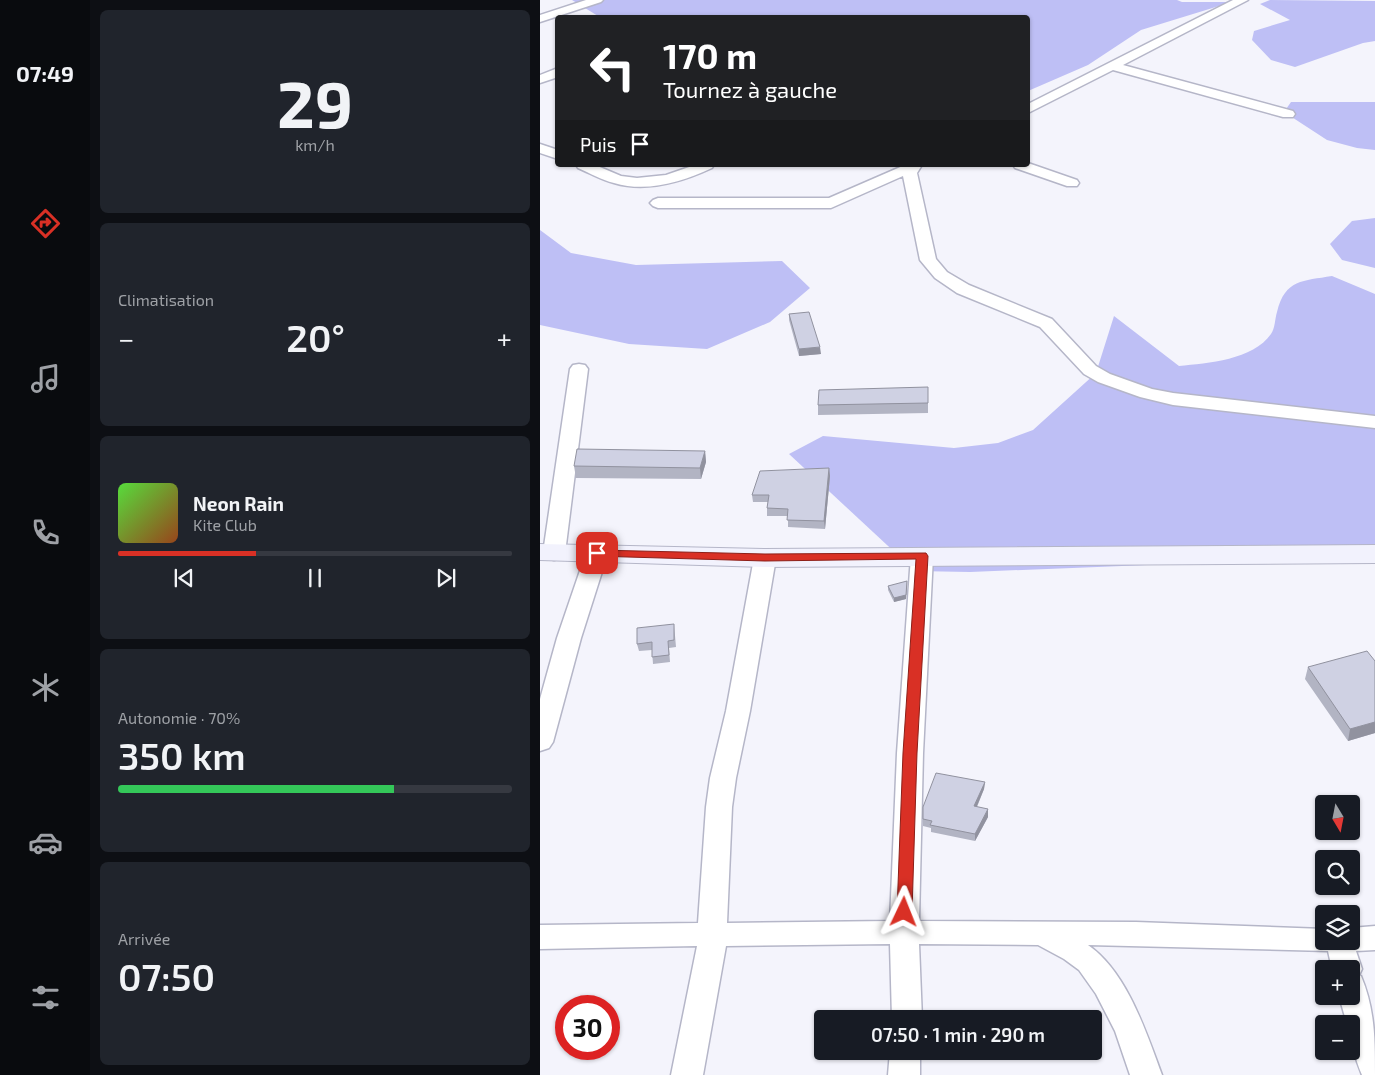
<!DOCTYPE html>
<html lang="fr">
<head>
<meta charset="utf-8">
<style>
  :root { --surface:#171b24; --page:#20242c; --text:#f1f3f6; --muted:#9ea1a6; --line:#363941; --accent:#d93025 }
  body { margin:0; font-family:"Exo 2",sans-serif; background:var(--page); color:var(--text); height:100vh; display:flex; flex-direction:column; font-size:19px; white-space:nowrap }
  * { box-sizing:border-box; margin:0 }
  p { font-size:16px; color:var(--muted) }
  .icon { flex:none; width:28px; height:28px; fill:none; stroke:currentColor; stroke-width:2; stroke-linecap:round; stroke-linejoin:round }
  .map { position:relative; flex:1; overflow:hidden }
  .panel { display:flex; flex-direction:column; gap:10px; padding:10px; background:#0d0f14; width:450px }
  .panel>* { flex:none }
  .banner { position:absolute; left:15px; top:15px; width:475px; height:152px; border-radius:5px; box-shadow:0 1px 4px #0004; background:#202124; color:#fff; overflow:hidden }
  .needle { width:32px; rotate:170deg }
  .buttons { position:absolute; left:775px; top:795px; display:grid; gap:10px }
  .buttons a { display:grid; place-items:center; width:45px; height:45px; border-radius:5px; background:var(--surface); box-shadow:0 1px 4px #0004; font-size:25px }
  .speed { position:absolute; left:15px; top:995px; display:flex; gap:10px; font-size:25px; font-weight:700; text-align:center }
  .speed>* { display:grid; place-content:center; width:65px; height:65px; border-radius:50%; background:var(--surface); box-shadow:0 1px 4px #0004; line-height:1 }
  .speed .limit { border:8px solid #d22; background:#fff; color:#111 }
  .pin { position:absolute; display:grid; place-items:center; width:42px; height:42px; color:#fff; margin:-21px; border-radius:10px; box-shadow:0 2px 8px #0006 }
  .me { position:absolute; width:55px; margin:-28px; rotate:2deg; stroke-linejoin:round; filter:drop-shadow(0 0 4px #0008) }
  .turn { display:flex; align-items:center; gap:18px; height:105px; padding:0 25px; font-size:22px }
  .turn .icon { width:65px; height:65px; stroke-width:2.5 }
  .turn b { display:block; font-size:35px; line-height:42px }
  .then { display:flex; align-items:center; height:48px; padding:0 25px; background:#0003; gap:10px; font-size:19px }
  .big { font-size:38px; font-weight:600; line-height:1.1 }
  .panel .widget { flex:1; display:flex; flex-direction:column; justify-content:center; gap:8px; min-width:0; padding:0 18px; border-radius:8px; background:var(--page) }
  .panel .dial { align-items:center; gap:0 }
  .dial b { font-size:65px; line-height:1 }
  .song { display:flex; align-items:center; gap:15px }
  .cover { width:60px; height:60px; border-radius:8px; background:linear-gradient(135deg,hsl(110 70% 55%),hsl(20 70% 35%)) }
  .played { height:5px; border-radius:2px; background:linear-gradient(90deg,var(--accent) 35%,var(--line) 35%) }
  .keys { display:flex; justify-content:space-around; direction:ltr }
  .heat { display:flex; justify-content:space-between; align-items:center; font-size:28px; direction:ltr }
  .charge { height:8px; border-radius:4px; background:linear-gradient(90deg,#34c759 70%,var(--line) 0) }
  .trip { position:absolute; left:274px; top:1010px; width:288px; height:50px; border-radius:5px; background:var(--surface); box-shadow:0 1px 4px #0004; font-weight:600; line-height:50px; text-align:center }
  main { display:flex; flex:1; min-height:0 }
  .tabs { display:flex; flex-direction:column; width:90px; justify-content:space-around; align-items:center; background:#090b0e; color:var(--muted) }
  .tabs .icon { width:35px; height:35px }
  .tabs .current { color:var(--accent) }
  .tabs b { font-size:22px; color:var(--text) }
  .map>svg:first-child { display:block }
  .green { fill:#bebff5 }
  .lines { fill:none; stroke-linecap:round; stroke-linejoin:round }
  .minor-casing { stroke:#b5b6c8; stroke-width:3 }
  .secondary-casing { stroke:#b5b6c8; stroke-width:2 }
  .minor { fill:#fff; fill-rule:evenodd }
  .secondary { fill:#f2f2fd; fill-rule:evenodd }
  .wall { fill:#b2b4c3 }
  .shaded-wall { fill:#91929f }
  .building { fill:#cfd1e3; stroke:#91929f }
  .route { fill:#d93025; stroke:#8d1f18 }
</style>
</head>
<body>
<main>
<nav class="tabs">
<b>07:49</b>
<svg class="icon current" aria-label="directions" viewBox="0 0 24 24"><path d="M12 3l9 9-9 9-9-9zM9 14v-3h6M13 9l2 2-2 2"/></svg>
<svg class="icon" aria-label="music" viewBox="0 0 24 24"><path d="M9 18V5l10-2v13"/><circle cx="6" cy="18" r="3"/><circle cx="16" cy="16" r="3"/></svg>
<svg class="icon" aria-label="phone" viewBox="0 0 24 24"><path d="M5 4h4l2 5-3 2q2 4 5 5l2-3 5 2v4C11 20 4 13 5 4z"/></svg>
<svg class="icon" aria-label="climate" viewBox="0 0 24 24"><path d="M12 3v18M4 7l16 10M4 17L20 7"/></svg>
<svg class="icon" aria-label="car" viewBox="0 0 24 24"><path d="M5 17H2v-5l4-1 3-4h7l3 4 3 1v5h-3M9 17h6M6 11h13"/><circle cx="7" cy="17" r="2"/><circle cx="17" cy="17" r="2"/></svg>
<svg class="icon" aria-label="filters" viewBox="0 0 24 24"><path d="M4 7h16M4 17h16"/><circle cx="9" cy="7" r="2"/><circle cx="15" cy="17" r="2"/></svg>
</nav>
<section class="panel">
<div class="widget dial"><b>29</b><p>km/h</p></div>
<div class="widget"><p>Climatisation</p>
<div class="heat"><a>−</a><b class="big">20°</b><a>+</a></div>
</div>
<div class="widget">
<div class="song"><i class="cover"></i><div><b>Neon Rain</b><p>Kite Club</p></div></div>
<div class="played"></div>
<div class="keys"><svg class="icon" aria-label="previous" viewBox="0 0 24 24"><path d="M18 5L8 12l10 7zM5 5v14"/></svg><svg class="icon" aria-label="pause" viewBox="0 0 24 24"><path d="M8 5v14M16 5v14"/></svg><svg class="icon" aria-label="next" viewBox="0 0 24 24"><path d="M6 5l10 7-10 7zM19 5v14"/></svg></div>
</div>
<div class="widget"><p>Autonomie · 70%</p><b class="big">350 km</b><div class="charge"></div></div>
<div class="widget"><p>Arrivée</p><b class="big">07:50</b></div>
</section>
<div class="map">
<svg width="835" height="1075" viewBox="0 0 835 1075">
  <rect width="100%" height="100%" fill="#f4f4fc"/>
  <path class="green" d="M32 0H637L642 2H692L601 30 548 65 488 91V18H67L58 16Z
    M730 0 835 1V41L823 43 755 67 731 60 712 40 714 31 750 20 720 4Z
    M751 102H835V150L817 148 787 140 744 112Z
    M835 218V268L802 260 790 244 812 221Z
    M0 230 31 253 96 265 242 261 270 288 230 322 167 349 89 344 0 325Z
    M792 276 835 294V556L430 572 375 571 249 454 283 436 414 448 458 443 493 430 556 373 574 316 639 366C668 363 713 360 731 334 735 329 735 318 737 312 745 279 763 281 792 276Z"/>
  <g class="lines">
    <defs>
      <path id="minor" d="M46 0H63L61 2 0 22V15Z
        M693 0H708L583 65 753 111 755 114 753 117H743L573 70 488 113V104Z
        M18 68V77L0 83V75Z
        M0 144 18 150V159L0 153Z
        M488 163 537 180 539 183 537 186H527L475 168 473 165H488Z
        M36 165H55L81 176 97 178 126 175 155 165H174L172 168C142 182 107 193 74 183 61 180 50 173 38 168Z
        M365 165H382L377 173 396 259 407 272 429 285 512 319 556 366 570 374 612 389 633 393 835 416V428L633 405 600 397 558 382 544 374 500 327 417 293 395 278 380 260 363 176 291 208H118L113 206 110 203 113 200 118 198H289Z
        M39 364 45 365 48 369 25 553 22 558 14 560 6 558 3 553 30 369 33 365Z
        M57 546 65 548 68 553 41 638 13 742 9 748 0 751V699L17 638 46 553 49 548Z
        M382 549 390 551 393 556 383 753 379 921 596 922 784 929V941H811V928L835 926V950L816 951 822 969 819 975 821 976C835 1009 835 1040 835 1075H822C815 1059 811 1041 811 1024H807L799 996H811V969H792L788 951 548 945C587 972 606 1032 622 1075H590L575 1031 556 994 539 970 524 959 498 945 379 944 382 1019H352L350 944 186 946 163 1075H131L157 946 0 949V925L158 923 166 807 170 778 186 711 214 558 217 553 225 551 233 553 236 558 210 711 196 778 192 807 187 923 350 921 357 753 371 556 374 551Z
        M350 1051H380V1075H348Z"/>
      <path id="secondary" d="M0 544 225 549 835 545V563L225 567 0 560Z"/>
    </defs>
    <use href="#minor" class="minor-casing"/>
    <use href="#secondary" class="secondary-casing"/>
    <use href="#minor" class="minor"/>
    <use href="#secondary" class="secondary"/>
  </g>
  <path class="wall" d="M249 314 281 354 259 356 249 320Z
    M388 387V413L278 415V405Z
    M165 451 166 462 161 479 36 478 34 466Z
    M289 468 290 476 285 529 248 527V516H227V508L228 502H213L212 495Z
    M367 585 366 599 354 602 348 590V586Z
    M134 624 136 647 129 648 130 662 113 664 112 650 99 651 97 644Z
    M835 661V733L808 741 765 679 768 667Z
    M445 782 444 789 437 807 448 809V817L435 841 391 832V828L383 826V807Z"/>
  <path class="shaded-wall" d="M280 347 281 354 259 356V349Z
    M165 451 166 462 161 479 160 468Z
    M289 468 290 476 285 529 284 521Z
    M367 581 366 599 354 602V598Z
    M835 722V733L808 741 810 729Z
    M445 782 444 789 434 813V806Z
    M448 809V817L435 841V834Z"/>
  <path class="building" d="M269 312 280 347 259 349 249 314Z
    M388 387V403L278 405 279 390Z
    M37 449 165 451 160 468 34 466Z
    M289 468 284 521 247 520 248 509 227 508 229 495H212L220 471Z
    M367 581 366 595 354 598 348 586Z
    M134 624V640L128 641 129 655 112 657V642L97 644V628Z
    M827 651 835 661V722L810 729 768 667Z
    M396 773 445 782 434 806 448 809 435 834 390 825 392 821 383 819V807Z"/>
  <path class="route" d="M57 550 225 554 386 553 388 556 377 753 372 912 370 916 364 918 359 916 357 912 363 753 376 559 225 561 53 556 51 553Z"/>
</svg>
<div class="buttons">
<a><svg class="needle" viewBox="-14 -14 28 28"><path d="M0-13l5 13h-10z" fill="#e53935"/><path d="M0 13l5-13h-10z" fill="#9ea1a6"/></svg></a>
<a><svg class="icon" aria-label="search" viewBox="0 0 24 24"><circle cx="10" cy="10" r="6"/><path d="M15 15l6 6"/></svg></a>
<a><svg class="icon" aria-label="layers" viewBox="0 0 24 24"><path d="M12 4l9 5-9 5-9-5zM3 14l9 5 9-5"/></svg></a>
<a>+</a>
<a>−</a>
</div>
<div class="speed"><div class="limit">30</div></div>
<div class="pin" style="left:57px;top:553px;background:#d93025"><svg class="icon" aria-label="arrive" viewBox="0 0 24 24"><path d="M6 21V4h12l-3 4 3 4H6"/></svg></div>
<svg class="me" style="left:364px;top:912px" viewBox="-20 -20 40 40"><path d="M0-17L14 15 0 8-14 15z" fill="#d93025" stroke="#fff" stroke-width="4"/></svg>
<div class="trip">07:50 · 1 min · 290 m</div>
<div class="banner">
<div class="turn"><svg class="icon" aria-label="left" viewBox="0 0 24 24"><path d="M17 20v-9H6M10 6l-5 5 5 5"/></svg><div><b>170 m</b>Tournez à gauche</div></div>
<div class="then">Puis<svg class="icon" aria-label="arrive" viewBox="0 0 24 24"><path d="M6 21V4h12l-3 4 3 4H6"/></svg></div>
</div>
</div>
</main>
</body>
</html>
